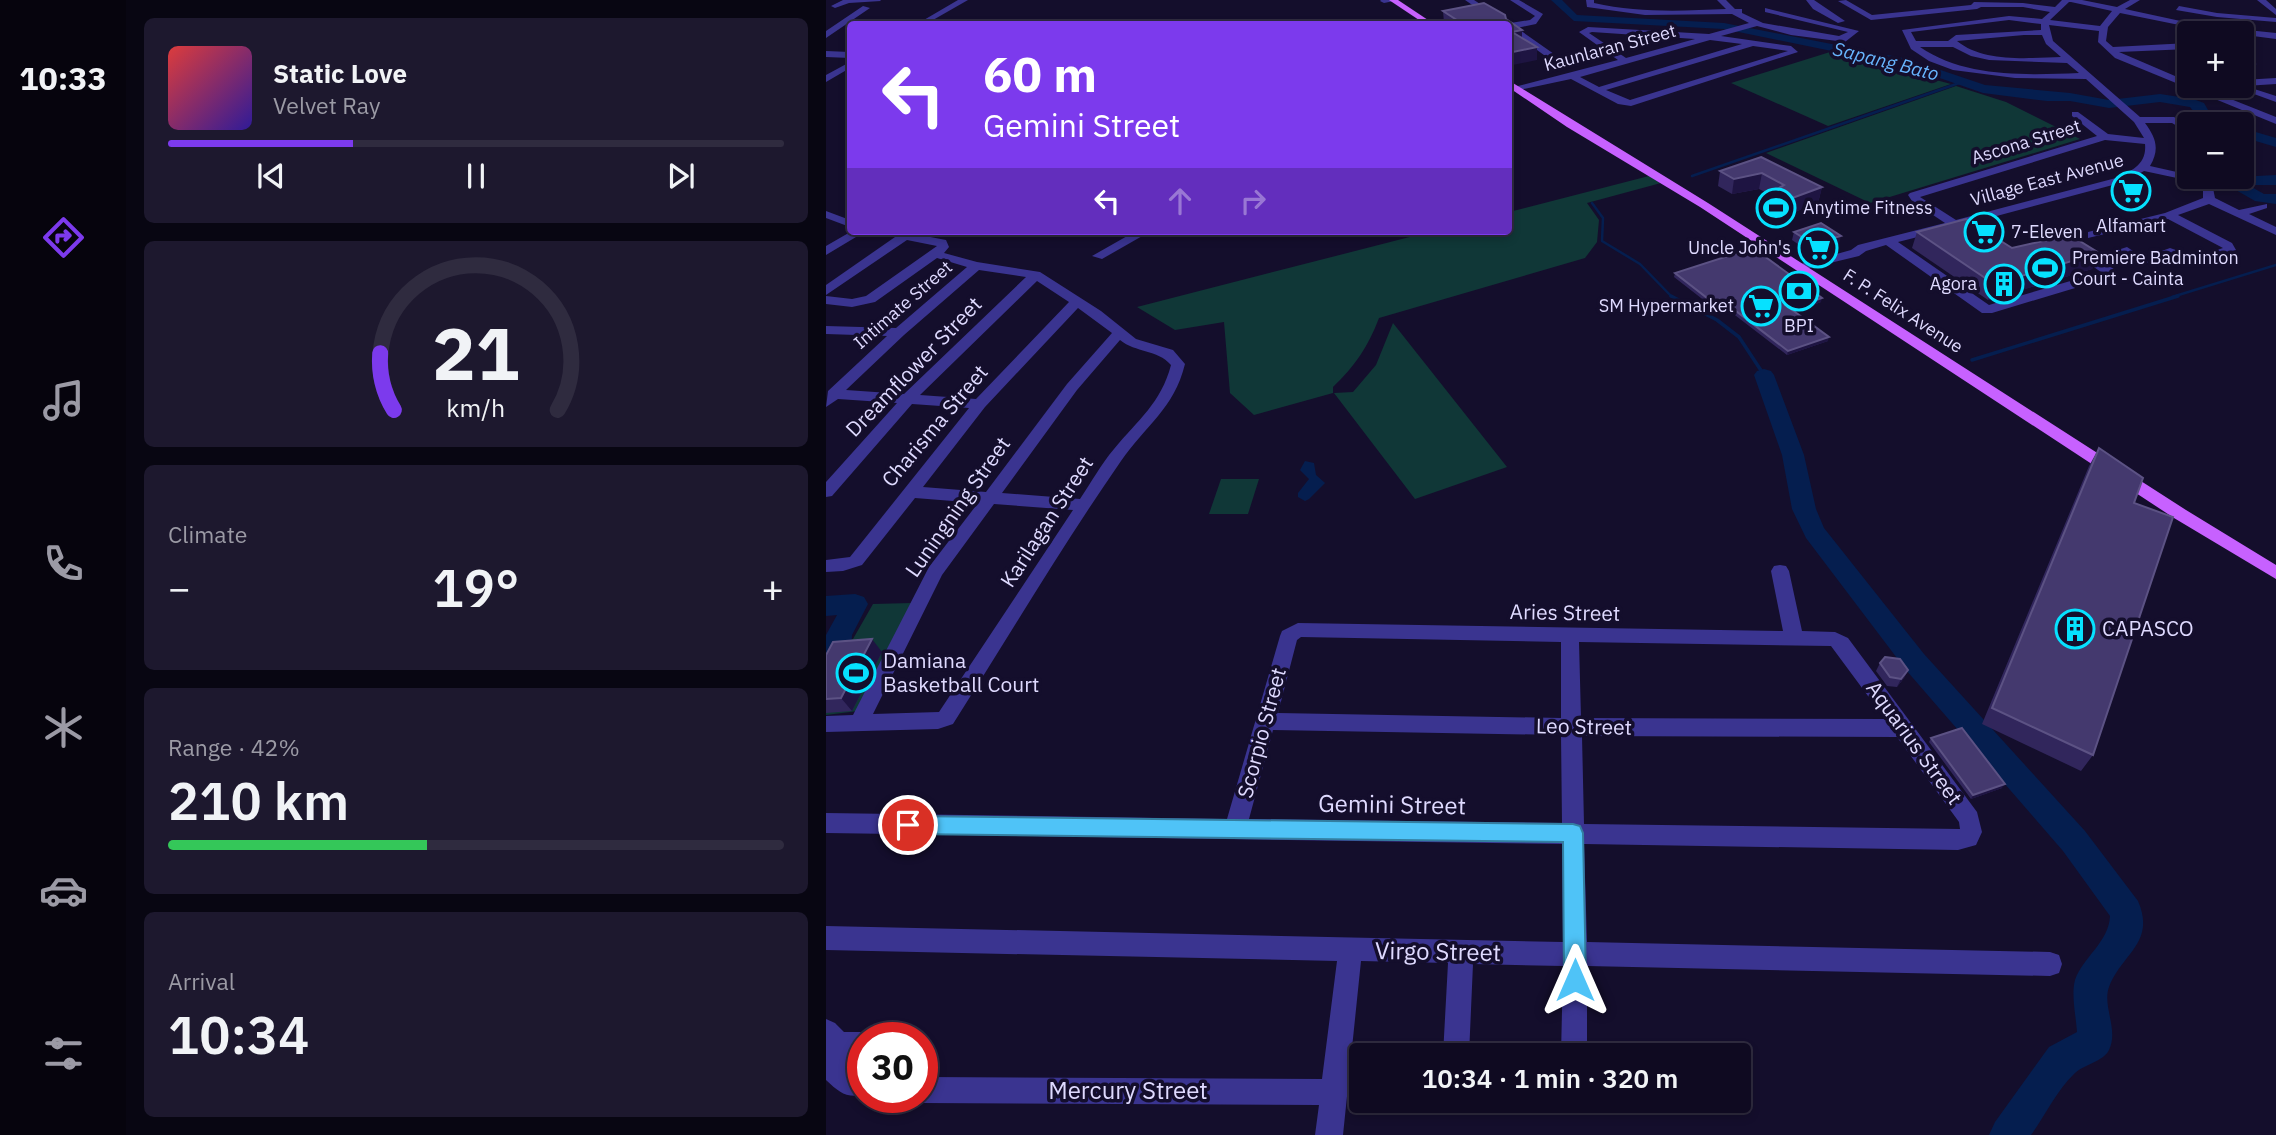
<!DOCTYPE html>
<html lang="en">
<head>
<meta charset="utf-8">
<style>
  :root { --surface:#0f0a21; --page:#1d182e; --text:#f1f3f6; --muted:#9b9aa5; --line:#2f2b3f; --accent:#7c3aed }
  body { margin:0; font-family:"IBM Plex Sans",sans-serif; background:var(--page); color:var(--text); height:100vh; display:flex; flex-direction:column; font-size:26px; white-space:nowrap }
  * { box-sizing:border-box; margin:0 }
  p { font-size:23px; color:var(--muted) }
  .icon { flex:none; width:38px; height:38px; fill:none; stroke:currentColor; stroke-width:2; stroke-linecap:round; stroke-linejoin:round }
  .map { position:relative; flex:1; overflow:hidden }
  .panel { display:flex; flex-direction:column; gap:18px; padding:18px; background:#080612; width:700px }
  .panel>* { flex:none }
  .guide { position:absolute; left:21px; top:21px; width:665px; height:214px; border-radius:7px; box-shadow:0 4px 10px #0003,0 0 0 2px var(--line); background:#7c3aed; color:#fff; overflow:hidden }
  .tools { position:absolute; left:1351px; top:21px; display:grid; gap:14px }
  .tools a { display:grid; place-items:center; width:77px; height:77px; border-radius:7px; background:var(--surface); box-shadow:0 4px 10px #0003,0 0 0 2px var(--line); font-size:35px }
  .speed { position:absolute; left:21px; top:1022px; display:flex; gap:14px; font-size:35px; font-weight:700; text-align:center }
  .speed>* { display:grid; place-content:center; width:91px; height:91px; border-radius:50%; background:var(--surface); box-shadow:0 4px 10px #0003,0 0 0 2px var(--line); line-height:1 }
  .speed .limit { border:10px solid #d22; background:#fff; color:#111 }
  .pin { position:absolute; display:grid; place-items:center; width:60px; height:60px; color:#fff; margin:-30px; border:4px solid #fff; border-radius:50%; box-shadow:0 2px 7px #0007 }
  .me { position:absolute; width:77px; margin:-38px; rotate:0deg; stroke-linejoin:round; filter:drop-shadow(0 0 5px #0008) }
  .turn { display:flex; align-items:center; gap:24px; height:147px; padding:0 21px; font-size:32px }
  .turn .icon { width:91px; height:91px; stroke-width:2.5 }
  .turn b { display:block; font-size:49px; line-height:60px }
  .lanes { display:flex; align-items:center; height:66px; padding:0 21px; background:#0003; justify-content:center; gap:35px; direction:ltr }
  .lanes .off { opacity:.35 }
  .big { font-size:52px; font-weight:600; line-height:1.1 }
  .panel .widget { flex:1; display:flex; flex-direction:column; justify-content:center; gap:10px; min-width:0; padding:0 24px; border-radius:10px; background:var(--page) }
  .panel .dial { align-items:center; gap:0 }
  .dial svg { height:182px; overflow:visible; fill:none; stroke:var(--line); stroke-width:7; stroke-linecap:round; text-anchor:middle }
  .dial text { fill:var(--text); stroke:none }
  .song { display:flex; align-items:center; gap:21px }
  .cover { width:84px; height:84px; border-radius:10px; background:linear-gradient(135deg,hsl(0 70% 55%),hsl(250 70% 35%)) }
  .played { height:7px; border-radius:4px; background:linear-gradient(90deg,var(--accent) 30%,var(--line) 30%) }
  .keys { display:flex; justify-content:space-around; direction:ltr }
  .heat { display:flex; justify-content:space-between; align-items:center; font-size:38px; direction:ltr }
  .charge { height:10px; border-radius:5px; background:linear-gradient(90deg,#34c759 42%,var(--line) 0) }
  .trip { position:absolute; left:523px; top:1043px; width:402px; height:70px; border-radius:7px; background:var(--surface); box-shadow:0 4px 10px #0003,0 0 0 2px var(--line); font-weight:600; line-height:70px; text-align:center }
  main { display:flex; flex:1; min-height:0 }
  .menu { display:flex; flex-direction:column; width:126px; justify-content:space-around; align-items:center; background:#06040d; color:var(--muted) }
  .menu .icon { width:49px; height:49px }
  .menu .active { color:var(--accent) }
  .menu b { font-size:32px; color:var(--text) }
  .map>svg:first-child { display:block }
  .green { fill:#103737 }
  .water { fill:#051e4f }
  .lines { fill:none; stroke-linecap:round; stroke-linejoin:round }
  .stream-far1 { stroke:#051e4f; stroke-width:2.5 }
  .stream { stroke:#051e4f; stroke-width:3.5 }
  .river { fill:#051e4f; fill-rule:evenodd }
  .minor { fill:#3a3490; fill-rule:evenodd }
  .major { fill:#c761ff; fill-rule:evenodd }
  .wall { fill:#31265c }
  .shaded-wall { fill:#1e1442 }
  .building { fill:#44396e; stroke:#5c5284; stroke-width:2 }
  .route { fill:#4fc3f7; stroke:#337fa1; stroke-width:2 }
  .labels { text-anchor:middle; stroke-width:7; stroke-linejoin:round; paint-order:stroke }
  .far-street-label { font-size:18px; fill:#dfdaff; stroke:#140e2c }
  .far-poi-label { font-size:18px; fill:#dfdaff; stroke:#140e2c; text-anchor:start }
  .far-water-label { font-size:19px; font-style:italic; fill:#68b6ff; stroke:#140e2c }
  .street-label { font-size:21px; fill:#dfdaff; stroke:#140e2c }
  .poi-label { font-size:21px; fill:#dfdaff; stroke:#140e2c; text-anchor:start }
  .near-street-label { font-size:24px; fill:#dfdaff; stroke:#140e2c }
</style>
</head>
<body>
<main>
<nav class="menu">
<b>10:33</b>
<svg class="icon active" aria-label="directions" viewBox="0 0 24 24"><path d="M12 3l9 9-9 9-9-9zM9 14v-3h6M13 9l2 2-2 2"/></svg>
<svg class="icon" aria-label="music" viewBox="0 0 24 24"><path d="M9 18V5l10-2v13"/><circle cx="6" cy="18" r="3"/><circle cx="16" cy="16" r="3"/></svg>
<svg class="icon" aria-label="phone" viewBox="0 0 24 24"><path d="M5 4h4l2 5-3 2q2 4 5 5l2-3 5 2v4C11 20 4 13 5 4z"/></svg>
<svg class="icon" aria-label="climate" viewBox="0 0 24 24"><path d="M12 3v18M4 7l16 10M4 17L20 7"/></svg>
<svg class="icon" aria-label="car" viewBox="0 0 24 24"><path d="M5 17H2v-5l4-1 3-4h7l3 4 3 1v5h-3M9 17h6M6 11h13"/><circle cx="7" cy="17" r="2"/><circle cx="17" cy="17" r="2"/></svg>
<svg class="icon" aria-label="filters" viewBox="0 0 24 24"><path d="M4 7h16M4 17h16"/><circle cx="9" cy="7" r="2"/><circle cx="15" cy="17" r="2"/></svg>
</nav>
<section class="panel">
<div class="widget">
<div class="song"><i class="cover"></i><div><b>Static Love</b><p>Velvet Ray</p></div></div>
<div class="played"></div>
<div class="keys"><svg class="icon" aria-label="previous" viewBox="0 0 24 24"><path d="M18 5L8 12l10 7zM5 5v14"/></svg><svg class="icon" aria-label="pause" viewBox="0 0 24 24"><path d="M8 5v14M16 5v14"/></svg><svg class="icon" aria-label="next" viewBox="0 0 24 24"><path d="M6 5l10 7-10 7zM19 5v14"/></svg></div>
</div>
<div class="widget dial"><svg viewBox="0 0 100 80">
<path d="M14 69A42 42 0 1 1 86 69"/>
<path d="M14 69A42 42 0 0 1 8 44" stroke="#7c3aed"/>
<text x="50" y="56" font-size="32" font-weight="700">21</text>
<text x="50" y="72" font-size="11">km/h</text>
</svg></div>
<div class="widget"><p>Climate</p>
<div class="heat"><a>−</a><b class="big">19°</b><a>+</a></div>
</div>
<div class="widget"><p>Range · 42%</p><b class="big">210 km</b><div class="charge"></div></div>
<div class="widget"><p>Arrival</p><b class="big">10:34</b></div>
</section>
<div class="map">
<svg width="1450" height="1135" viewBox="0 0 1450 1135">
  <rect width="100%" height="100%" fill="#140e2c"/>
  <path class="green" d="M1004 52 1125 84 1002 126 905 83Z
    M1130 86 1180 102 1254 139 1044 203 940 153Z
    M823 176 835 183 761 203 773 220 771 242 759 258 553 318C542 347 529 366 507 387V393L428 415 404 393 398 322 349 330 311 307 607 231H682L683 212Z
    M567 323 681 467 589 499 508 393 527 392 550 365Z
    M395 479H433L422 514H383Z
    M86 603 32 711 0 715V641L27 639 47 604Z"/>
  <path class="water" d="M479 461 488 463 490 475 499 483 483 499 479 501 472 497V493L483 479 474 470Z"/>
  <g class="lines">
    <path class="stream-far1" d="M866 176 1136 82
      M766 203 777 218 776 241 814 264 846 297
      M1346 297 1450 265"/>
    <path class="stream" d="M845 296 891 320 913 337 938 375
      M1146 360 1352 296"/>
    <path class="river" d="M725 0H736L751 15 898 23 1082 59 1159 85 1244 93 1283 100 1334 94 1367 99 1378 103 1386 117 1395 124H1378L1364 107 1334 102 1283 108 1244 101H1221L1157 93 1079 66 898 29 748 21Z
      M1416 128 1450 138V147L1416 137Z
      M1450 175V185H1422L1438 194H1450V204L1429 201 1403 186 1408 178 1412 177Z
      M938 369 945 371 948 375 978 455 990 509 998 528 1098 654 1259 831 1312 901C1330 943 1296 953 1283 987 1276 1006 1293 1030 1283 1050 1277 1062 1258 1064 1248 1074 1231 1090 1219 1116 1205 1135H1163L1169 1122 1223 1047 1251 1032C1250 1016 1245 995 1249 980 1257 957 1283 942 1284 916L1237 851 1080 670 980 538 966 509 956 455 928 375 931 371Z
      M29 594 38 597 42 604 26 635 25 651 10 684 0 687V635L11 615 0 616V596Z"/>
    <path class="minor" d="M17 0H54L55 1 23 3 9 8 5 6Z
      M132 0H142L100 24H91Z
      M573 0 558 3 554 1 555 0Z
      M639 0H648L674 17 667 19Z
      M684 0H693L717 14 710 24 691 28 728 54V58H722L682 29V24H678L704 20 709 16Z
      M760 0H768V3C812 13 856 11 900 9L891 0H900L909 9H916V13L937 23 1013 36 1022 32 939 12V8L1033 31 1019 42 965 35 931 26 895 36 965 46 972 52 805 106 792 104 745 79 688 91V87L792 60 753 32 762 27 883 34 923 23 906 14 819 15 761 7ZM766 32 869 39 800 58 763 33ZM884 40 916 44 773 87 754 77ZM927 46 962 51 804 100 780 90Z
      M980 0H988L1019 21 1012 23 987 9Z
      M1020 0 1046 15 1145 5 1148 2 1197 3 1229 7 1236 0H1256L1291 7 1304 0H1314L1299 9 1373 25 1450 33V39L1373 29 1294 13 1282 27 1280 41 1287 47 1363 43V49L1293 52 1363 82V86H1372L1450 117V124L1289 58 1272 42 1273 31 1223 25 1227 41 1314 117H1348L1363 126V133L1346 123H1319C1330 138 1334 149 1324 166L1373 177 1387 188 1389 198 1413 210 1441 204V208L1423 214 1450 227V235L1383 204 1352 215 1406 243 1410 250 1370 265 1344 256 1327 263H1319V257L1344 248 1370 257 1397 248 1342 219 1262 238V232L1339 213 1377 198V191L1365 181 1318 171 1298 182 1137 225 1136 228H1127L1072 242 1163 305 1275 272 1246 252V246H1254L1270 257 1301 247 1307 251 1278 262 1289 270V276L1166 313H1156L1060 245 1040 251 1033 256 971 271V265L1025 250 1032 245 1119 223 1086 201 1082 195 1084 193 1271 136 1246 116V112H1252L1282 134 1318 138 1308 122 1260 79 1189 78 1127 70 1103 61 1085 49 1076 30 1183 16 1216 19 1224 12 1197 7H1155L1151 9 1045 20 1012 1ZM1243 2H1245L1286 11 1274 26 1224 20ZM1183 20 1215 24V30L1130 35 1122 41H1090L1085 32ZM1198 35H1216L1220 44 1235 57C1203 58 1158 63 1131 41ZM1127 47 1145 56 1163 60 1241 63 1253 73C1201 75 1139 78 1094 47ZM1279 140 1319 144C1321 164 1306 171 1290 178L1130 220 1094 197Z
      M1431 0H1440L1450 9V15Z
      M37 6 44 8 0 38V31Z
      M1353 6 1391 13 1450 18V22L1391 17 1350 10Z
      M0 51 24 52V58L0 57Z
      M1416 61 1431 64 1416 67Z
      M24 62V68L0 82V75Z
      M1450 78V84L1419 86 1450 96V102L1406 86H1416V80Z
      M0 211 24 220V227L0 218Z
      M26 231H40L0 255V246Z
      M49 231H73L120 240 123 247 118 253 151 262 214 272 275 311 310 339 347 350 359 364C348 409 319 426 295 461 236 546 183 636 127 724L112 729 0 732V716L27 715 103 567 152 503 89 498 36 565 17 571 0 572V560L24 557 143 408 86 404 6 496 0 497V482L71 403 12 399 0 407 2 391 61 336 0 334V326L70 328 141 267 111 258 49 302 26 307 0 304V296L26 299 40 296 111 246 81 240 0 295V285L69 237ZM153 270 200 277 78 394 20 390 78 335ZM211 281 243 302 150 399 94 395ZM252 308 286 333 241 384 160 492 97 487 159 407ZM294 340C310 353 331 349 345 365 335 403 312 420 288 449 275 464 265 483 254 499L176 493 251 390ZM168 504 247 510 113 712 47 714 116 575Z
      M310 231H325L276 259 266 256Z
      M954 565 960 566 963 571 976 631 1009 632 1022 638 1151 812 1156 832 1150 845 1132 850 758 844 761 942 1224 952 1233 955 1236 964 1233 973 1224 976 761 966V1055H735L737 966 647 964 643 1055H617L622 963 535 961 517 1135H489L493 1105 96 1103 86 1097H96V1077L496 1079 511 961 0 950V926L737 942 736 844 0 833V813L401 819 454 636 456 631 472 623 957 631 945 571 948 566ZM475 637 735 642V718L452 713 471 640ZM753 642 1005 646 1059 719 755 718ZM447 730 735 735 736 823 423 819ZM756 736 1071 737 1133 822 1134 829 758 824Z
      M0 1019 9 1023 18 1032H34L45 1038H37V1061L23 1058 22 1065 28 1070 37 1069V1095C19 1098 13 1092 0 1080Z"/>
    <path class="major" d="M563 0H572L608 24H599Z
      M682 80 882 203 1360 510 1450 565V579L1348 518 874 207 741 127 682 87Z"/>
  </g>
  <path class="wall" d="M617 11 680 19 696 30V38L711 60 682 24H619L618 23Z
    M935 157 996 187 992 203 950 219 937 211 939 196 943 194 933 189 906 194 892 186 894 171Z
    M968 232 1013 244 985 253 966 240Z
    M1091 232 1186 248 1273 253 1266 269 1162 300 1086 248Z
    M849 273 995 302 969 312 1002 341 961 355 901 309 893 312 848 277Z
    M1273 448 1308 503 1267 755 1255 771 1156 724 1263 466Z
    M56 652 26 711 0 713V655Z
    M1054 663 1082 670 1078 678 1071 687 1061 686 1050 671Z
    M1105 738 1176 788 1145 799 1103 742Z"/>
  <path class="shaded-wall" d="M696 30V43L686 32Z
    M711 47V60L682 66V53Z
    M936 173 933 189 906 194 908 179Z
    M996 187 992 203 950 219 953 203Z
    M1015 236 1013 244 985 253 987 244Z
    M1273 253 1266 269 1162 300 1168 284Z
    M996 298 995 302 964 313 965 309Z
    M902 305 901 309 893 312 894 308Z
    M1003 337 1002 341 961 355 962 351Z
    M46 639 56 652 26 711 15 698Z
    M1082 670 1078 678 1071 687 1075 679Z
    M1179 784 1176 788 1145 799 1147 795Z"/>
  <path class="building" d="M658 3 679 15 680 19 696 30 686 32 711 47 682 53V24H637L617 11Z
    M935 157 996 187 953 203 939 196 958 185 936 173 908 179 894 171Z
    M1140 219 1186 248 1244 235 1273 253 1168 284 1091 232Z
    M995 223 1015 236 987 244 968 232Z
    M927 248 996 298 965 309 1003 337 962 351 902 305 894 308 849 273Z
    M1273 448 1317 478 1308 503 1347 517 1267 755 1166 708Z
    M46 639 15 698 0 699V655L7 642Z
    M1059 657 1074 659 1082 670 1075 679 1064 677 1054 663Z
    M1136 728 1179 784 1147 795 1105 738Z"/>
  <path class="route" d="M82 816 747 824 754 826 757 833 760 980 757 988 749 991 741 988 738 980 737 842 82 834 75 831 72 825 75 818Z"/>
  <defs>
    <symbol id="supermarket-ring" viewBox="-11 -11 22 22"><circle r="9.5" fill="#140e2c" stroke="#06e1ff" stroke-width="1.5"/><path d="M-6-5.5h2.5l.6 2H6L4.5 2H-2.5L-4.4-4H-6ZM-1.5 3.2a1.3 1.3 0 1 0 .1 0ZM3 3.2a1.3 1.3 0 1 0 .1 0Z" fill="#06e1ff"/></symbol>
    <symbol id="stadium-ring" viewBox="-11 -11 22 22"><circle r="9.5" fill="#140e2c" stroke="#06e1ff" stroke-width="1.5"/><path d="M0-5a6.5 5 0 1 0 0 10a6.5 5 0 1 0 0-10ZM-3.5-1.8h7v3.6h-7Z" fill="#06e1ff"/></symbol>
    <symbol id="building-ring" viewBox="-11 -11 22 22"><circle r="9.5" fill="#140e2c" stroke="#06e1ff" stroke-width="1.5"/><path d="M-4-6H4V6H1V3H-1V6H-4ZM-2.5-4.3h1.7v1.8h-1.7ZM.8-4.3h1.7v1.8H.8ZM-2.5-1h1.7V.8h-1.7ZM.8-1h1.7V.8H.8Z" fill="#06e1ff"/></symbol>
    <symbol id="bank-ring" viewBox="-11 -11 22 22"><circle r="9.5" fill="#140e2c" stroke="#06e1ff" stroke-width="1.5"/><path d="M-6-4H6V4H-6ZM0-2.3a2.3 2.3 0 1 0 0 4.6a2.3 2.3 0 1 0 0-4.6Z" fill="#06e1ff"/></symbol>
  </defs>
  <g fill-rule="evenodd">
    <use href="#supermarket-ring" x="1283" y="169" width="44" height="44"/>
    <use href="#stadium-ring" x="928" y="186" width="44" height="44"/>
    <use href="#supermarket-ring" x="1136" y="210" width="44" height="44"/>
    <use href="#supermarket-ring" x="970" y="226" width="44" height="44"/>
    <use href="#stadium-ring" x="1197" y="246" width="44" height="44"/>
    <use href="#building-ring" x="1156" y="262" width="44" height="44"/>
    <use href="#bank-ring" x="951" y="269" width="44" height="44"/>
    <use href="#supermarket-ring" x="913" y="284" width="44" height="44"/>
    <use href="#building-ring" x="1227" y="607" width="44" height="44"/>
    <use href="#stadium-ring" x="8" y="651" width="44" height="44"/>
  </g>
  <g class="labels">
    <g class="far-street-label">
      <text transform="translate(784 48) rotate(-15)" y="6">Kaunlaran Street</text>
      <text transform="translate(1200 142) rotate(-17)" y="6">Ascona Street</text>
      <text transform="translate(1221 180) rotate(-15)" y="6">Village East Avenue</text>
      <text transform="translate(77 305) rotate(-41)" y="6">Intimate Street</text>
      <text transform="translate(1077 311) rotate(33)" y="6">F. P. Felix Avenue</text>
    </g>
    <g class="far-poi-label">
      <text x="977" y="214">Anytime Fitness</text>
      <text x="1305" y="232" text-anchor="middle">Alfamart</text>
      <text x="1185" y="238">7-Eleven</text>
      <text x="965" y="254" text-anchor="end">Uncle John's</text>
      <text x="1246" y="264">Premiere Badminton<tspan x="1246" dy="21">Court - Cainta</tspan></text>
      <text x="1151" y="290" text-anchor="end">Agora</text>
      <text x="908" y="312" text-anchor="end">SM Hypermarket</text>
      <text x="973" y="332" text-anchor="middle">BPI</text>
    </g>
    <g class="far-water-label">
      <text transform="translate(1060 61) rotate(14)" y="7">Sapang Bato</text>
    </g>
    <g class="street-label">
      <text transform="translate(88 367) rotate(-46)" y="7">Dreamflower Street</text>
      <text transform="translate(109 426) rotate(-50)" y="7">Charisma Street</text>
      <text transform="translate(132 507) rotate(-55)" y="7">Luningning Street</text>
      <text transform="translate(221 522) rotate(-57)" y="7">Karilagan Street</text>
      <text transform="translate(739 613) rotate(1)" y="7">Aries Street</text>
      <text transform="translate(758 727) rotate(1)" y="7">Leo Street</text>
      <text transform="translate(436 733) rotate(-75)" y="7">Scorpio Street</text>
      <text transform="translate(1088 743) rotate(54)" y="7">Aquarius Street</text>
    </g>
    <g class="poi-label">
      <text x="1276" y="636">CAPASCO</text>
      <text x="57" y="668">Damiana<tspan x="57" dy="24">Basketball Court</tspan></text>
    </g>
    <g class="near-street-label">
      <text transform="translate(566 805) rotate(1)" y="8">Gemini Street</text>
      <text transform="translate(612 952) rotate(1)" y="8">Virgo Street</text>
      <text x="302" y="1099">Mercury Street</text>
    </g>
  </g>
</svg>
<div class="tools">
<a>+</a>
<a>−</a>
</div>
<div class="speed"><div class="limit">30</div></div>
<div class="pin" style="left:82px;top:825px;background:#d93025"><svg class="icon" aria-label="arrive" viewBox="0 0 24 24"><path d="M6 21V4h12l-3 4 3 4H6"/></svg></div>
<svg class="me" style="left:749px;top:980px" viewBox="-20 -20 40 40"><path d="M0-17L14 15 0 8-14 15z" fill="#4fc3f7" stroke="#fff" stroke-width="4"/></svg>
<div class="trip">10:34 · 1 min · 320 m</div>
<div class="guide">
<div class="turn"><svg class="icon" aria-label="left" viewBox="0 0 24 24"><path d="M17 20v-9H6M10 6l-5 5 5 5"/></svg><div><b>60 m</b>Gemini Street</div></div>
<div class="lanes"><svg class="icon" aria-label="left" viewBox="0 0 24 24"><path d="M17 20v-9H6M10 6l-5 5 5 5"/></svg><svg class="icon off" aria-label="ahead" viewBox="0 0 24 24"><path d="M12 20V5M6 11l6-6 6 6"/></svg><svg class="icon off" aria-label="right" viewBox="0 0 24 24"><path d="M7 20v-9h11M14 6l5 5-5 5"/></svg></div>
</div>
</div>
</main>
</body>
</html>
